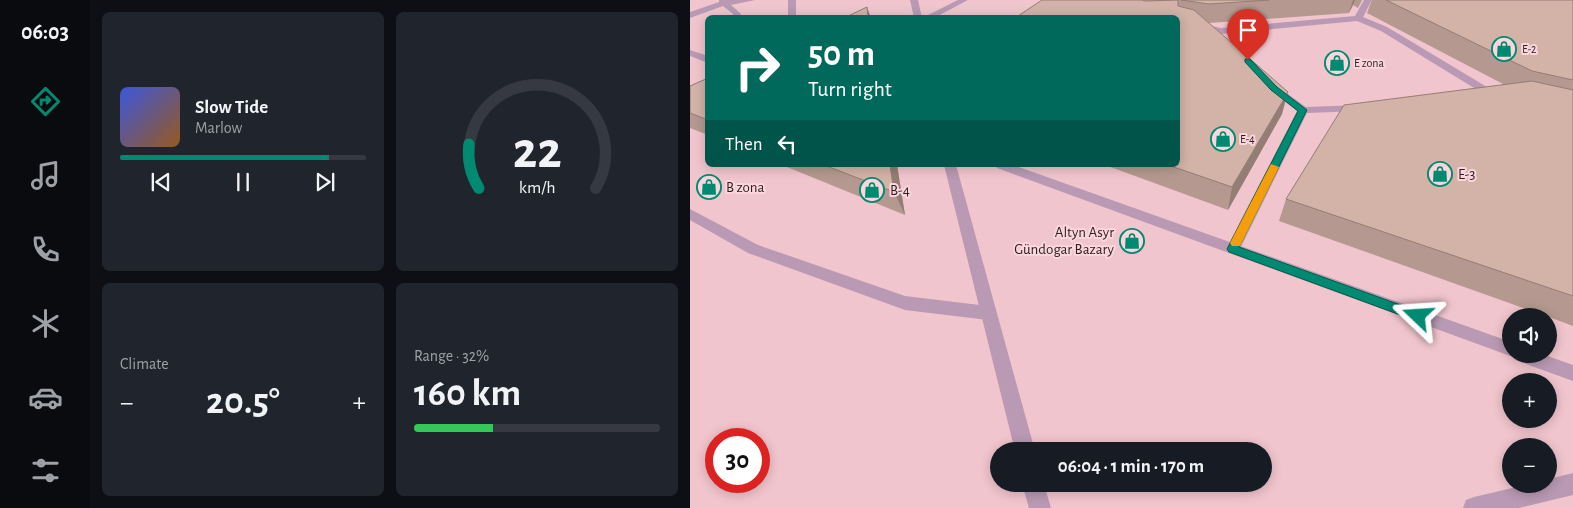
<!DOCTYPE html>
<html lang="en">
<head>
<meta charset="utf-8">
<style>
  :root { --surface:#171b24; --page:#20242c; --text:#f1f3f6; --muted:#9ea1a6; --line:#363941; --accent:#008a71 }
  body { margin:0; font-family:"Alegreya Sans",sans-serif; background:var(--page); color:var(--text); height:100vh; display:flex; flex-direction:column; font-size:19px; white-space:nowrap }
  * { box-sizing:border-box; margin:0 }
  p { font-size:16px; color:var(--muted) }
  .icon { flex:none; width:28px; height:28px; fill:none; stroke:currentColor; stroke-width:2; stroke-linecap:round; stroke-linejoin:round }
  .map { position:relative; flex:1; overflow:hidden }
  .drawer { display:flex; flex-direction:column; gap:12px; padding:12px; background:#0d0f14; width:600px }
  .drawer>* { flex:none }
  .top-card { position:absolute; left:15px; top:15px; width:475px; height:152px; border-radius:8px; box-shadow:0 2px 12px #0003; background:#00695c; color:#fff; overflow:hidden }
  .tools { position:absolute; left:812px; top:308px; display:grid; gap:10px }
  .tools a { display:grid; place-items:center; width:55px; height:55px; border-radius:50%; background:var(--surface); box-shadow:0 2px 12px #0003; font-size:25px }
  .speed { position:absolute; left:15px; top:428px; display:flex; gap:10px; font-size:25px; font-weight:700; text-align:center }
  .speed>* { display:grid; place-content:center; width:65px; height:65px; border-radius:50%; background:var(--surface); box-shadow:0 2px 12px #0003; line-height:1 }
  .speed .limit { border:8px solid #d22; background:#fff; color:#111 }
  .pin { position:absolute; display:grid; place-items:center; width:42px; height:42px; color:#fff; margin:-51px -21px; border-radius:50% 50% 50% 0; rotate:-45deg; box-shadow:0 0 5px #0007 }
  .pin .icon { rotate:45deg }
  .me { position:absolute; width:55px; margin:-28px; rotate:290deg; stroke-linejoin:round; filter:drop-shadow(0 0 4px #0008) }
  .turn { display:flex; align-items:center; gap:18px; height:105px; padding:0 20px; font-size:22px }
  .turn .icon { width:65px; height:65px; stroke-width:2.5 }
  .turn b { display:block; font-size:35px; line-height:42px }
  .then { display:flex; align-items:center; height:48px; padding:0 20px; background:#0003; gap:10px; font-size:19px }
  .big { font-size:38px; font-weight:600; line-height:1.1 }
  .drawer .card { flex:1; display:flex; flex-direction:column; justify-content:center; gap:8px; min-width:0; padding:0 18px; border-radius:8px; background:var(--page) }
  .drawer .dial { align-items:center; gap:0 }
  .dial svg { height:130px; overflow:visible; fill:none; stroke:var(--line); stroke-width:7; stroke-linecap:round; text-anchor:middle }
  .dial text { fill:var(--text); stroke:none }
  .song { display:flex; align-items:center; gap:15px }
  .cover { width:60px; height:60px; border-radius:8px; background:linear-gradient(135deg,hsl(230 70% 55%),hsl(30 70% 35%)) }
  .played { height:5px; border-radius:2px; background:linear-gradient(90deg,var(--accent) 85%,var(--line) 85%) }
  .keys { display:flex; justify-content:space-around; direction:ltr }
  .heat { display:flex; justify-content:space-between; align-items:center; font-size:28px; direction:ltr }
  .charge { height:8px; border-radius:4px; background:linear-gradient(90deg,#34c759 32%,var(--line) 0) }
  .drawer .tiles { flex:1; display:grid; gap:12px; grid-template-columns:repeat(2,1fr) }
  .trip { position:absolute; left:300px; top:442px; width:282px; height:50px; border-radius:25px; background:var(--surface); box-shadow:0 2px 12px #0003; font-weight:600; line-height:50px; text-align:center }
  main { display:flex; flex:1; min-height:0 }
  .dock { display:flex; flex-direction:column; width:90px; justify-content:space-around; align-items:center; background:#090b0e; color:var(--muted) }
  .dock .icon { width:35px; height:35px }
  .dock .active { color:var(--accent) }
  .dock b { font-size:22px; color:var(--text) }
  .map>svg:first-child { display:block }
  .built { fill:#f1c5cd; fill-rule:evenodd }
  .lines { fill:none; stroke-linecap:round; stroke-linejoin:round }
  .lane { fill:#b999b3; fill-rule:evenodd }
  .street { fill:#b999b3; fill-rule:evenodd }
  .wall { fill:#b59990 }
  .shaded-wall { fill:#947d75 }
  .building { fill:#d3b2a7; stroke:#947d75 }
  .route { fill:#008a71; stroke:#005a49 }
  .slow { fill:#f59e0b }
  .labels { text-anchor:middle; stroke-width:4; stroke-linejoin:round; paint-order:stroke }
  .far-poi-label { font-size:12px; fill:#2c1f21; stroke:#fbd6dc; text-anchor:start }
  .poi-label { font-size:15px; fill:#2c1f21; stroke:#fbd6dc; text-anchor:start }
</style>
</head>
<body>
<main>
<nav class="dock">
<b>06:03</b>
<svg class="icon active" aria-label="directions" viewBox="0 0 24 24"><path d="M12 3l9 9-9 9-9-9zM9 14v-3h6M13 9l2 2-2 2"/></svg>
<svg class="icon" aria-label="music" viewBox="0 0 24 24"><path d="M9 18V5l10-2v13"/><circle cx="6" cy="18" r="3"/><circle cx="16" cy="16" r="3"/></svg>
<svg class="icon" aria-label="phone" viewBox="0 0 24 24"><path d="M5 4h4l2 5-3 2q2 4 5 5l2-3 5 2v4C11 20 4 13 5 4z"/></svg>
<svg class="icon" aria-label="climate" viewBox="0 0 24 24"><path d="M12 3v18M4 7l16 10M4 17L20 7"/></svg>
<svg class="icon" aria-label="car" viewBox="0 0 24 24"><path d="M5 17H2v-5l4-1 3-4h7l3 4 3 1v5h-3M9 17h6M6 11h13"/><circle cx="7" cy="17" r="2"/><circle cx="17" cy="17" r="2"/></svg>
<svg class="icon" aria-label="filters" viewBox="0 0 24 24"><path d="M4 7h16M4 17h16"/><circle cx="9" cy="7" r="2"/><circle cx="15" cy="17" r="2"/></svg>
</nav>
<section class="drawer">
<div class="tiles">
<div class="card">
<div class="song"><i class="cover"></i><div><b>Slow Tide</b><p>Marlow</p></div></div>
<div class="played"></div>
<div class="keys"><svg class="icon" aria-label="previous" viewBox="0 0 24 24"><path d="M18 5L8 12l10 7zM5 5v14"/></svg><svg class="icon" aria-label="pause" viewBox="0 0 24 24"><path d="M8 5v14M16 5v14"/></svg><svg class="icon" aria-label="next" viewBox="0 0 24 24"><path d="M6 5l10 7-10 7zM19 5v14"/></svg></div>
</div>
<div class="card dial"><svg viewBox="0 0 100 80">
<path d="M14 69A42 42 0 1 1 86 69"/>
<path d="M14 69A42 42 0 0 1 8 42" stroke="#008a71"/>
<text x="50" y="56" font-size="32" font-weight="700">22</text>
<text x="50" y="72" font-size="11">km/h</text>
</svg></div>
<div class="card"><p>Climate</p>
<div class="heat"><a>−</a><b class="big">20.5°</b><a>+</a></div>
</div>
<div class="card"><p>Range · 32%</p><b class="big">160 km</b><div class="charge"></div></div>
</div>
</section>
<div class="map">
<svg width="883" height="508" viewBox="0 0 883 508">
  <rect width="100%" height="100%" fill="#fbd6dc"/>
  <path class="built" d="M0 0H883V508H0ZM18 18H488V165H18ZM821 316H859V354H821ZM821 381H859V419H821ZM26 439H69V481H26ZM821 446H859V484H821ZM309 451H574V484H309Z"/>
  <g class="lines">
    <path class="lane" d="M29 0H65L41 5 51 14 49 18H41L43 14 33 6 0 18V12L29 2Z
      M98 0H106V18H98Z
      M268 0H278L244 18H232Z
      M674 0H682L673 17 697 27 797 87 814 93 809 96 789 91 691 31 667 21 531 34 488 24V19L531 28 665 16Z
      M149 15 172 18H145Z
      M0 50 18 56V63L0 56Z
      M581 82 616 107 671 105 676 108 671 111 617 113 550 249 548 253H538L536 249 607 111 577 87 576 85Z
      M0 209 68 245 215 296 298 306 304 308 306 313 304 318 298 320 215 310 58 253 0 220Z"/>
    <path class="street" d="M220 0H228L232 18H224Z
      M254 165H266L345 451H325Z
      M305 165H323L821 342V354H852L883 365V381L825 360 823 357 307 168Z
      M883 473V495L829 508H773L776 500 784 497 839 484H859V479Z
      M332 484H354L361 508H339Z"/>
  </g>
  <path class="wall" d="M352 0H672L668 8 663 5 659 13 519 23 592 114 538 210 415 165H488Z
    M682 0H883V326L859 317V316H856L589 221 596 199 813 84 677 13Z
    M18 78V135L0 128V86Z
    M92 165H207L215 215Z"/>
  <path class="shaded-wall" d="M663 0H665L663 5 659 13Z
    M177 7 181 18H178Z
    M598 92 592 114 538 210 542 187Z
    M200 165H207L215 215 204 192Z"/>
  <path class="building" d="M352 0H452L455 1 488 0V6L504 10 598 92 542 187 478 165H488V18H325Z
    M491 0H579L519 4Z
    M696 0H883V80L842 71Z
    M177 7 178 18H154Z
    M18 78V120L0 113V86Z
    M842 81 883 90V296L596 199 654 105Z
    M134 165H200L204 192Z"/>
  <path class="route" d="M555 59H560L587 87 617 110 549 247 733 313 735 316 733 320H724L539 252 537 249 608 111 581 90 555 62Z"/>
  <path class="slow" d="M581 164 589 167 550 246H542L540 243Z"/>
  <defs>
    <symbol id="shop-ring" viewBox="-11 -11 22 22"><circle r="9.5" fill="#fbd6dc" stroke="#008a71" stroke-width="1.5"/><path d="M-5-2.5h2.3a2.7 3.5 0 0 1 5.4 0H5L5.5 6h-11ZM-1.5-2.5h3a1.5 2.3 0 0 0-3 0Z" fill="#008a71"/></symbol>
  </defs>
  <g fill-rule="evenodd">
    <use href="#shop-ring" x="800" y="35" width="28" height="28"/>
    <use href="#shop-ring" x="633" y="49" width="28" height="28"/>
    <use href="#shop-ring" x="519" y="125" width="28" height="28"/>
    <use href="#shop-ring" x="736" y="160" width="28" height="28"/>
    <use href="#shop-ring" x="5" y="173" width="28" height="28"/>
    <use href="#shop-ring" x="168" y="176" width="28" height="28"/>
    <use href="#shop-ring" x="428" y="227" width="28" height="28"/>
  </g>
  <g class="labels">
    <g class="far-poi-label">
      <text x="832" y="53">E-2</text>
      <text x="664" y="67">E zona</text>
      <text x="550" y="143">E-4</text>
    </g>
    <g class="poi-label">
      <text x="768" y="179">E-3</text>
      <text x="36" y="192">B zona</text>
      <text x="200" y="195">B-4</text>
      <text x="424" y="237" text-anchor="end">Altyn Asyr<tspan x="424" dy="17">Gündogar Bazary</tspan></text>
    </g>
  </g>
</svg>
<div class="tools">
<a><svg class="icon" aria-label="sound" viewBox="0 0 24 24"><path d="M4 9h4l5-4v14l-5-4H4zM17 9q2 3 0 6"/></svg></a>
<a>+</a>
<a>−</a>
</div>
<div class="speed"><div class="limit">30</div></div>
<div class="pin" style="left:558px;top:60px;background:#d93025"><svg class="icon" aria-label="arrive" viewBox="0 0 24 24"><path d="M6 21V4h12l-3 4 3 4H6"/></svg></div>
<svg class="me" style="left:728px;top:316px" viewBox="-20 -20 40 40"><path d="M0-17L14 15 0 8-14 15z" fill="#008a71" stroke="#fff" stroke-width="4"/></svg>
<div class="trip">06:04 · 1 min · 170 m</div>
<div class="top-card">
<div class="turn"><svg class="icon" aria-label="right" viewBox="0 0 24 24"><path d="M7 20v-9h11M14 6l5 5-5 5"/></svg><div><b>50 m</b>Turn right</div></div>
<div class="then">Then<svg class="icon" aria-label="left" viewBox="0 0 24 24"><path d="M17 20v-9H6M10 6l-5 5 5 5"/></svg></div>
</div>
</div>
</main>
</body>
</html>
